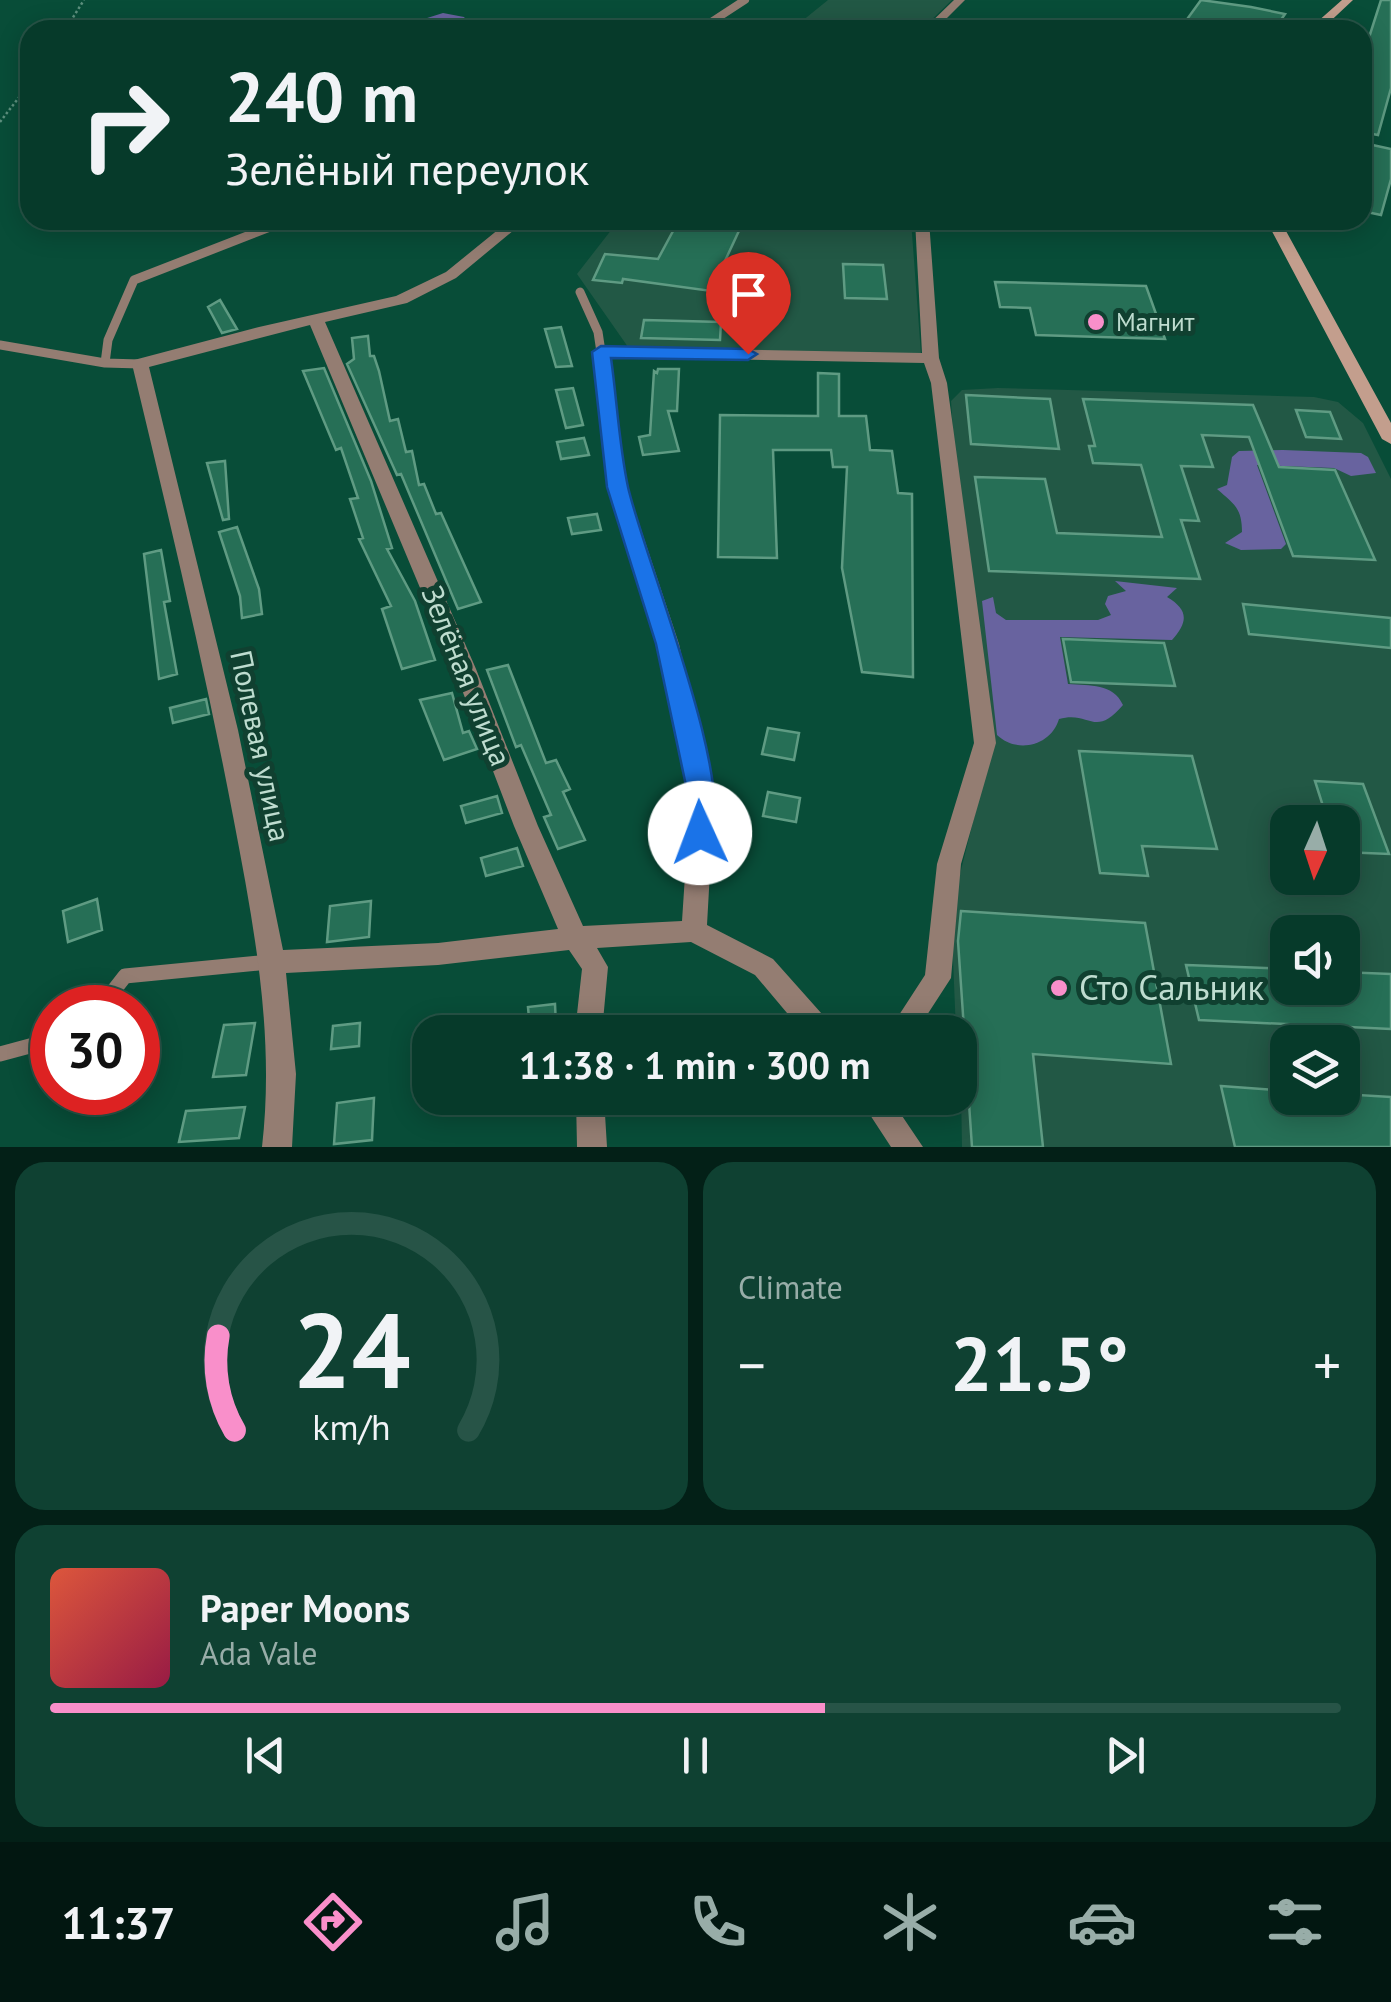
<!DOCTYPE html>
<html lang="en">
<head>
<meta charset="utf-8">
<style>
  :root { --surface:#063a2a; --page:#0f4132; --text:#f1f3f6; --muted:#98ada8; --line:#275447; --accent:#f98fca }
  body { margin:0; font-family:"PT Sans",sans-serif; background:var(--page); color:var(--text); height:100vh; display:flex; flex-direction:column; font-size:38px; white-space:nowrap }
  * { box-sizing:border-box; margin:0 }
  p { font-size:32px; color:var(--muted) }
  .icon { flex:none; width:55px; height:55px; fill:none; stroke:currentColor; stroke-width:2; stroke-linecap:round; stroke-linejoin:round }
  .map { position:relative; height:1147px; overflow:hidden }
  .sheet { display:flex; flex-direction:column; gap:15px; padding:15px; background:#032017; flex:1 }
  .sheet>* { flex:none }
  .banner { position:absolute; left:20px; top:20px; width:1352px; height:210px; border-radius:30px; box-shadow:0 5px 25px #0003,0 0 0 2px var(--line); background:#063a2a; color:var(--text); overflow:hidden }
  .needle { width:65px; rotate:183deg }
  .fabs { position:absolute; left:1270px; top:805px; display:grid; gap:20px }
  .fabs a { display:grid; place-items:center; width:90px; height:90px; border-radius:20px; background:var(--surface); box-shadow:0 5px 25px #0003,0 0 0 2px var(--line); font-size:50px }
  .speed { position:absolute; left:30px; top:985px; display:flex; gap:20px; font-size:50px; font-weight:700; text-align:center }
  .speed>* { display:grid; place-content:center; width:130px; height:130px; border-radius:50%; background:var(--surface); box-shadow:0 5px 25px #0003,0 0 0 2px var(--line); line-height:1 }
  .speed .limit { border:15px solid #d22; background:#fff; color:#111 }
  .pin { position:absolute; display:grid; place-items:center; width:85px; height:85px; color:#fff; margin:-102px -42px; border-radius:50% 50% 50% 0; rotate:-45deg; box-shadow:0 0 10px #0007 }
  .pin .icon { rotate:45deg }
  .me { position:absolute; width:110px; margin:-55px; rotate:358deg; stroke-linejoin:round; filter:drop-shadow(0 0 8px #0008) }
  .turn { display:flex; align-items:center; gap:35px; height:210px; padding:0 40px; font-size:45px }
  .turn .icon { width:130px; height:130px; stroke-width:2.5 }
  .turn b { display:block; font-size:70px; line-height:85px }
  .big { font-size:75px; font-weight:600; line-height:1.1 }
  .sheet .tile { flex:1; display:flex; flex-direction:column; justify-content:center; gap:15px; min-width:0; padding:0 35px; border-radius:30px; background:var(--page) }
  .sheet .dial { align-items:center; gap:0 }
  .dial svg { height:260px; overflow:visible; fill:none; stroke:var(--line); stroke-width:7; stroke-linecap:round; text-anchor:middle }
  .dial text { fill:var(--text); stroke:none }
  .song { display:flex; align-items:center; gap:30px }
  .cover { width:120px; height:120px; border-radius:15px; background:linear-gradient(135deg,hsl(10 70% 55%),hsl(340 70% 35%)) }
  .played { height:10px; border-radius:5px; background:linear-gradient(90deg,var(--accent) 60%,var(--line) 60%) }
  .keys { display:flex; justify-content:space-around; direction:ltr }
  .heat { display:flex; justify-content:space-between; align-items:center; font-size:55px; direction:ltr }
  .sheet .tiles { flex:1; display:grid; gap:15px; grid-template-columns:1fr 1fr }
  .tile:last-child { grid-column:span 2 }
  .trip { position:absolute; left:412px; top:1015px; width:565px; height:100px; border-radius:30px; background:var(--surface); box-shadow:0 5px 25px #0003,0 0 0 2px var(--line); font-weight:600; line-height:100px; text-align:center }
  .tabs { display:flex; height:160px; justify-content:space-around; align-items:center; background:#021711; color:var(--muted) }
  .tabs .icon { width:70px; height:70px }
  .tabs .current { color:var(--accent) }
  .tabs b { font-size:45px; color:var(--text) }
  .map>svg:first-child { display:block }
  .built { fill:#225845; fill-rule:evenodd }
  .green { fill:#68639f }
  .building { fill:#266f56; stroke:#5f9b83; stroke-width:2.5 }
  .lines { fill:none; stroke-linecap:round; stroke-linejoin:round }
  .path { stroke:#5d907e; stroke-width:2.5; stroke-dasharray:2.5 2.5; stroke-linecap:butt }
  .lane-far2 { stroke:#947d72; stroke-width:8 }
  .lane-far1 { stroke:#947d72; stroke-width:9 }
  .lane { stroke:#947d72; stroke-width:15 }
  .street { fill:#947d72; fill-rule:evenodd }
  .secondary { fill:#c39e8d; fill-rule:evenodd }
  .route { fill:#1a73e8; stroke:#114b97; stroke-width:2.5 }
  .poi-dot { fill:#f98fca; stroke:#104030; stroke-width:4 }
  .labels { text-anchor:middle; stroke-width:10; stroke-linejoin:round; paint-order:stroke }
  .far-poi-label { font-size:25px; fill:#bedccf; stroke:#104030; text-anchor:start }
  .street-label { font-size:30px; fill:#bedccf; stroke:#104030 }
  .near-poi-label { font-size:35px; fill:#bedccf; stroke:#104030; text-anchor:start }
</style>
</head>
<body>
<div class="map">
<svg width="1391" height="1147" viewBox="0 0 1391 1147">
  <rect width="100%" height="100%" fill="#084d38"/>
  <path class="built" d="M828 0H952L921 30H791Z
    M619 220H911L921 354 628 347 577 274Z
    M998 388 1314 397 1338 402 1363 423 1391 479V1147H962L960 1032H956L951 910 993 742 956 479 951 401 962 390ZM1288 822H1342V878H1288ZM1288 932H1342V988H1288ZM1288 1042H1342V1098H1288Z"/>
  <path class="green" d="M443 13 464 17 474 30H389Z
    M1283 450 1361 453 1368 457 1376 473 1351 476 1334 468 1257 465 1286 544 1281 549 1241 550 1225 543 1242 532C1242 508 1234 504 1217 489L1227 485 1232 457 1239 451Z
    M1115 581 1177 588 1167 597C1189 610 1188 622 1172 640L1060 637 1068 684C1090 686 1113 683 1123 705 1094 739 1090 710 1059 719 1051 746 1017 754 997 735L982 601 993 597 996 613 1006 620H1098L1111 615 1105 604 1108 596 1126 591Z"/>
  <path class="building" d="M1201 0 1251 7 1285 14 1274 30H1213L1214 27 1185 22Z
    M1381 0H1391V88L1378 135 1362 132V81L1372 51 1365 50Z
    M1368 144 1391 149V179L1381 215 1362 211V160Z
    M679 220H744L711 291 623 279 622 283 593 280 605 254 658 259Z
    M843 264 883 265 887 299 845 298Z
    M995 282 1146 286 1165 339 1036 335 1030 308 1000 307Z
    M220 300 237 329 222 333 208 307Z
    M644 320 721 322 720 340 641 338Z
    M561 327 572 366 556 367 545 329Z
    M368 336 370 356H374L379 371 390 421 398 419 406 452 412 451 419 485 424 484 436 514 441 513 481 602 458 609 401 474 397 475 347 364 354 359 352 338Z
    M324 368 371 481 392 548 387 549 415 601 435 660 402 669 382 609 391 606 359 539 363 538 350 499 358 498 341 448 336 450 303 371Z
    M658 369H679L677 411H668L679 451 643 455 639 437 650 435 654 371 657 373Z
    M818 373 839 374V416H866L870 450 892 451 898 493 912 494 913 677 862 672 842 568 847 467H833L831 450H773L777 558 718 557 720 415 818 416Z
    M573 388 583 425 566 428 556 390Z
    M966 395 1050 399 1059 449 971 444Z
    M1083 399 1253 405 1279 467 1335 470 1375 560 1293 556 1249 437 1202 435 1213 467 1181 466 1199 521 1181 520 1200 579 989 571 975 477 1045 479 1057 533 1162 537 1141 465 1093 463 1089 446H1095Z
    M1296 410 1330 412 1341 439 1306 437Z
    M584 438 589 455 561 459 557 442Z
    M225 461 229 519 223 520 207 463Z
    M597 514 601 530 572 534 568 518Z
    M237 527 259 589 262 614 242 618 240 596 219 532Z
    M161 550 170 601 164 602 177 674 159 679 144 554Z
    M1243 604 1391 618V648L1249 634Z
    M1063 639 1164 643 1175 686 1071 682Z
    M508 665 546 763 556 760 570 789 563 792 585 840 558 849 544 817 551 815 521 745 516 747 487 670Z
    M452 693 463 733 469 731 477 749 444 760 420 700Z
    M206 699 209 714 173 723 170 708Z
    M768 728 799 733 794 760 762 754Z
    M1079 751 1192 756 1217 849 1142 846 1148 876 1100 873Z
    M1315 781 1363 784 1389 854 1342 852V822H1328Z
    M768 792 800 798 796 822 763 816Z
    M497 796 502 813 466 823 461 806Z
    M517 848 523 866 486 876 481 858Z
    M97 899 102 930 68 942 63 911Z
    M371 901 369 937 327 942 330 906Z
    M961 911 1145 923 1171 1064 1033 1054 1043 1147H972L958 941Z
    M1186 965 1288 969V988H1342V972L1391 974V1029L1199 1020Z
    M555 1004 556 1026 530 1030 528 1007Z
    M255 1023 246 1075 213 1077 224 1025Z
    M360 1023 359 1046 331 1049 333 1026Z
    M1221 1086 1288 1091V1098H1342V1094L1391 1097V1147H1235Z
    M374 1098 372 1140 334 1144 337 1103Z
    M245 1107 239 1138 179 1142 186 1111Z"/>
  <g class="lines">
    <path class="path" d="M65 30 84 0
      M0 122 30 83"/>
    <path class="lane-far2" d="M699 30 745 0"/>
    <path class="lane-far1" d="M580 292 598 332 601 352
      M0 345 105 363 140 364
      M105 363 108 340 134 280 288 220"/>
    <path class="lane" d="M100 1008 125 976 269 962
      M0 1054 52 1040"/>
    <path class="street" d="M954 0H965L935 30H923Z
      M510 220H526L456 278 407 303 325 322 476 669 538 826 583 926 682 921 690 800 657 644 609 487 593 352 601 347 922 353 915 220H929L939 358 947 383 996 743 961 864 951 978 916 1032H888L925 975 937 864 974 743 931 383 924 363 610 357 627 487 679 644 714 800 707 925 773 959 830 1023 834 1032H803L755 975 691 942 597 948 608 967 602 1032H575L582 969 569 950 438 965 286 973 296 1074 292 1147H262C275 1035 254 926 233 816 204 664 168 514 132 364L134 360 259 327 396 296 446 272ZM310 325 454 669 514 826 558 929 438 943 283 950 238 730 149 367Z
      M576 1098H604L607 1147H577Z
      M859 1098H890L923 1147H891Z"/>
    <path class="secondary" d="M1342 0H1353L1321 30H1308Z
      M1266 220H1280L1391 423V444L1382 439Z"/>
  </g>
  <path class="route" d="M601 346 748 349 757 354 748 360 611 358C617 400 619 445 628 487 643 554 738 786 710 841L700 844 691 841 687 833 689 800 656 644 607 487 592 352Z"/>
  <g class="poi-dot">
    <circle cx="1096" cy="322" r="10"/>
    <circle cx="1059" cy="988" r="10"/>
  </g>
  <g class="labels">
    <g class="far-poi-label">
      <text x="1116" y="331">Магнит</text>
    </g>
    <g class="street-label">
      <text transform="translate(466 676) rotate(68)" y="10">Зелёная улица</text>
      <text transform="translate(260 746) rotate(78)" y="10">Полевая улица</text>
    </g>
    <g class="near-poi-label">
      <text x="1079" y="1000">Сто Сальник</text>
    </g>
  </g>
</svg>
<div class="fabs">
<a><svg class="needle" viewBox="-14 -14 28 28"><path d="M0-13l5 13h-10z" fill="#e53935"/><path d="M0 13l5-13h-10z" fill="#98ada8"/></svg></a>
<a><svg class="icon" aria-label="sound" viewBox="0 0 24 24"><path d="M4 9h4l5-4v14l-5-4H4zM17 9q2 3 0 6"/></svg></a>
<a><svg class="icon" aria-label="layers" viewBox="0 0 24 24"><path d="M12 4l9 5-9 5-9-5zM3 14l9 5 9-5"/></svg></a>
</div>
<div class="speed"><div class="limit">30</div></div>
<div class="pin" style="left:748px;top:354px;background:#d93025"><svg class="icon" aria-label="arrive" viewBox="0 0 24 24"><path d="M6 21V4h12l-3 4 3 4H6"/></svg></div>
<svg class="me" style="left:700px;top:833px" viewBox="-20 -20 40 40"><circle r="19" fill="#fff"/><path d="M0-13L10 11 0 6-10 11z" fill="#1a73e8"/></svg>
<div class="trip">11:38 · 1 min · 300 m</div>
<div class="banner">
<div class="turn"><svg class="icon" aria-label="right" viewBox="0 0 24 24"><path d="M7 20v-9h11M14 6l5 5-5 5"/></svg><div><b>240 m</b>Зелёный переулок</div></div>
</div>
</div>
<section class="sheet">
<div class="tiles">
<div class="tile dial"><svg viewBox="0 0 100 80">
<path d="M14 69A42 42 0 1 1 86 69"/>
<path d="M14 69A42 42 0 0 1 9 40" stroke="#f98fca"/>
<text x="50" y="56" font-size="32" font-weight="700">24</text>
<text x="50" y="72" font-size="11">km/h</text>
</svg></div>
<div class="tile"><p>Climate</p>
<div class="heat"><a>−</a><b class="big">21.5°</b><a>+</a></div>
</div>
<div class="tile">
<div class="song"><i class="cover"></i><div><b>Paper Moons</b><p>Ada Vale</p></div></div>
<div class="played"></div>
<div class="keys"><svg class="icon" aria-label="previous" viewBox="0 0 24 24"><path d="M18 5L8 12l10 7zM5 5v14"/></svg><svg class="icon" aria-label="pause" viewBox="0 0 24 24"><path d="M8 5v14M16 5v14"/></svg><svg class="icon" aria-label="next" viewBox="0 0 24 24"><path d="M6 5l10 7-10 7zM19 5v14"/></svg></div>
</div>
</div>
</section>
<nav class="tabs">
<b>11:37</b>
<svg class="icon current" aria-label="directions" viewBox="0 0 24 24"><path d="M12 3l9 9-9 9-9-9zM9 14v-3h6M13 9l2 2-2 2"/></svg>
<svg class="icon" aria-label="music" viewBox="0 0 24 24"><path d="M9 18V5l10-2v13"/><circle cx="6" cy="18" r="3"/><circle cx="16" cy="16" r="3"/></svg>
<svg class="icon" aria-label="phone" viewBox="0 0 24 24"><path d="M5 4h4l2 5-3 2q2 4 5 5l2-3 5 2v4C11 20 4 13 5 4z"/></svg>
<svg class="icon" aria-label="climate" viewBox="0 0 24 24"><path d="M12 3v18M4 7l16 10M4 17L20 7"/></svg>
<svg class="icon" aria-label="car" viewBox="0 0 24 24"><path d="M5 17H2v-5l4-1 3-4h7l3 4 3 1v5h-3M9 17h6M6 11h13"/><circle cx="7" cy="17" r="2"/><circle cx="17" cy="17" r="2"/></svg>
<svg class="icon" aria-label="filters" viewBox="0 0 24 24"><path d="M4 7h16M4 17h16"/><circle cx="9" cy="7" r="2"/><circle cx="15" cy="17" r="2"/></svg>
</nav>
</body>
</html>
